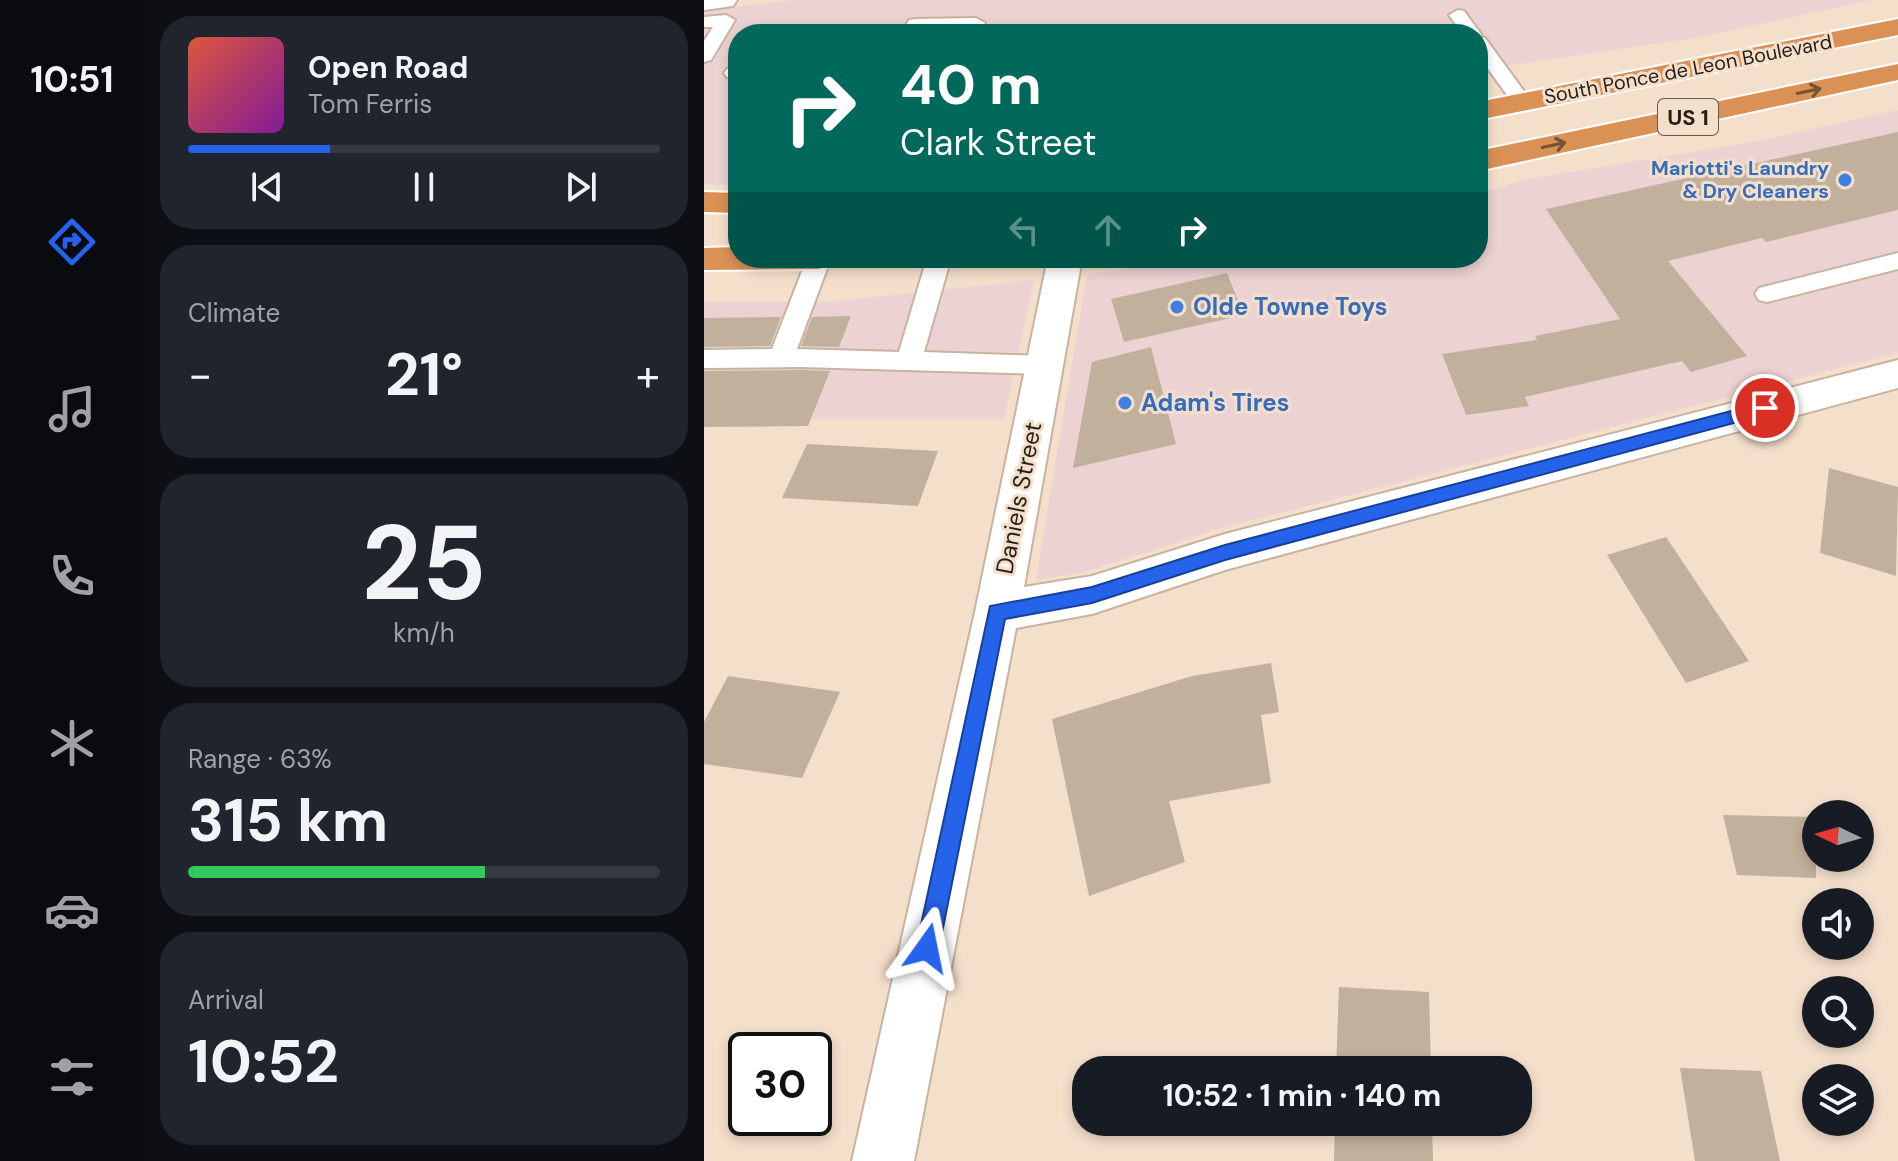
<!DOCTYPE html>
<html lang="en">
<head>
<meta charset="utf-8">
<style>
  :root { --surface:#171b24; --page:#20242c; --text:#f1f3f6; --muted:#9ea1a6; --line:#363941; --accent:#2563eb }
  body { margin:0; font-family:"DM Sans",sans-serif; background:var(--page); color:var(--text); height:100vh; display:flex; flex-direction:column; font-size:30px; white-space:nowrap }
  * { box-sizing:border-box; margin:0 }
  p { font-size:26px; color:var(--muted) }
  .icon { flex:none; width:44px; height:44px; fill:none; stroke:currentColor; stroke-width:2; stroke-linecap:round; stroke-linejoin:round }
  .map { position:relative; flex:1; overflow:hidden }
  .sheet { display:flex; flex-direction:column; gap:16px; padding:16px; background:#0d0f14; width:560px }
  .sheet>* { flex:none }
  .top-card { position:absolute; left:24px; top:24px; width:760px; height:244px; border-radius:32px; box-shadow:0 4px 12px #0003; background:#00695c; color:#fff; overflow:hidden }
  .needle { width:52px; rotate:275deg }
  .controls { position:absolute; left:1098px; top:800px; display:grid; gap:16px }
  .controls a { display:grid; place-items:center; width:72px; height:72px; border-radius:50%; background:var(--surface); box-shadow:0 4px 12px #0003; font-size:40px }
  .speed { position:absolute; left:24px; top:1032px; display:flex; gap:16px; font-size:40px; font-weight:700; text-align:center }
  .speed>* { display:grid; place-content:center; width:104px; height:104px; border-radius:50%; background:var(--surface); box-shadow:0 4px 12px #0003; line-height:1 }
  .speed .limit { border:4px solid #111; border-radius:12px; background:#fff; color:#111 }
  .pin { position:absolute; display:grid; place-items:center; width:68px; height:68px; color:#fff; margin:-34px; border:4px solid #fff; border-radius:50%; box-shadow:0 2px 8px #0007 }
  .me { position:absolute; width:88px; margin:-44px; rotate:12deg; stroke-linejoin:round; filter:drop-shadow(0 0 6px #0008) }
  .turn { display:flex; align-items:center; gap:28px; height:168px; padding:0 40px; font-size:36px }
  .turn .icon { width:104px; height:104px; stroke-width:2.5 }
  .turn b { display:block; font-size:56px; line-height:68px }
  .lanes { display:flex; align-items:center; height:76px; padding:0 40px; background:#0003; justify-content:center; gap:40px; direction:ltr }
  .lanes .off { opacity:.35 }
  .big { font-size:60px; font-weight:700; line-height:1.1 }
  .sheet .card { flex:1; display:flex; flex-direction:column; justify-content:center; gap:12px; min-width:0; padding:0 28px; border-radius:32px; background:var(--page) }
  .sheet .dial { align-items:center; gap:0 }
  .dial b { font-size:104px; line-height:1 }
  .song { display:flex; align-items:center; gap:24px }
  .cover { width:96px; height:96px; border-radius:12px; background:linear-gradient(135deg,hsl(10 70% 55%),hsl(290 70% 35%)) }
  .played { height:8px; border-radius:4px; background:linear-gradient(90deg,var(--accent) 30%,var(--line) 30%) }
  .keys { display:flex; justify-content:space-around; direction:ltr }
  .heat { display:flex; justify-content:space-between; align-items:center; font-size:44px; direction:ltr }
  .charge { height:12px; border-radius:6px; background:linear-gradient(90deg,#34c759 63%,var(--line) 0) }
  .trip { position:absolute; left:368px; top:1056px; width:460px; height:80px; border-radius:32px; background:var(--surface); box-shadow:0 4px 12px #0003; font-weight:700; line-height:80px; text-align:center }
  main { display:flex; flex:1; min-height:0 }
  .menu { display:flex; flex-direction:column; width:144px; justify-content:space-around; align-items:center; background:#090b0e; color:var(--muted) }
  .menu .icon { width:56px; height:56px }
  .menu .on { color:var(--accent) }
  .menu b { font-size:36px; color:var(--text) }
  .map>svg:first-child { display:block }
  .commercial { fill:#edd2d3 }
  .building { fill:#c1b09b }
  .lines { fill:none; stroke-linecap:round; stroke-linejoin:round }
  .lane-casing { stroke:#c7b3a0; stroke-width:4 }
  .street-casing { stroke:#c7b3a0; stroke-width:4 }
  .highway-casing { stroke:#fff; stroke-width:4 }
  .lane { fill:#fff; fill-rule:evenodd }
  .street { fill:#fff; fill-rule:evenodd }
  .highway { fill:#da9156; fill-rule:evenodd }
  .oneway { stroke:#775234 }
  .route { fill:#2563eb; stroke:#184099; stroke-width:2 }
  .shop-dot { fill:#3f7fe0; stroke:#f4dfcb; stroke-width:3 }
  .labels { text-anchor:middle; stroke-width:6; stroke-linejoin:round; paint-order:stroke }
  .far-street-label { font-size:20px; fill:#261f18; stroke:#f4dfcb }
  .far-shop-label { font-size:20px; font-weight:bold; fill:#366cbe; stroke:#f4dfcb; text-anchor:end }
  .shield { fill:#f4dfcb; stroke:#64594e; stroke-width:2 }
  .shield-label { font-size:22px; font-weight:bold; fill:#261f18 }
  .shop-label { font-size:24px; font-weight:bold; fill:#366cbe; stroke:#f4dfcb; text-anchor:start }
  .street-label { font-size:24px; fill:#261f18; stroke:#f4dfcb }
</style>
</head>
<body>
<main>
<nav class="menu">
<b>10:51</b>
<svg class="icon on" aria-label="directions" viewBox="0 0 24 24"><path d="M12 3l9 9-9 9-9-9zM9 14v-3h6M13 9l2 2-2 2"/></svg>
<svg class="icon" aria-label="music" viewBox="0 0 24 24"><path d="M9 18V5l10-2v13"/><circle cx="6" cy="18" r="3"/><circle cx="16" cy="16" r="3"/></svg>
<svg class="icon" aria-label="phone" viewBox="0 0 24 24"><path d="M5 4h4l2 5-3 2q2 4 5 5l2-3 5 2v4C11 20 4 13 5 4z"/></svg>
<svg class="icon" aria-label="climate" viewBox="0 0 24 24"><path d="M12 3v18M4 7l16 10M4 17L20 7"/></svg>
<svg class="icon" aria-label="car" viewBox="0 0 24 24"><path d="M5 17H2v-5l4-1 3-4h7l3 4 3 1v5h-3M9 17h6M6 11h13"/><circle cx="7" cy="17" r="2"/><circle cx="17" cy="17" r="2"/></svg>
<svg class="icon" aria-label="filters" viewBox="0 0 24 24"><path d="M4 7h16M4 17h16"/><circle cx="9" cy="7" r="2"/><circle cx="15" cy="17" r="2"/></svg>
</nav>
<section class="sheet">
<div class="card">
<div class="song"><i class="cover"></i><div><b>Open Road</b><p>Tom Ferris</p></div></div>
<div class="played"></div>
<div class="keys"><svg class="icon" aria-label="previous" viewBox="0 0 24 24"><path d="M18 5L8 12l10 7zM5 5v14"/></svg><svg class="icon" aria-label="pause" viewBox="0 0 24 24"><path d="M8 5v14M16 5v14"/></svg><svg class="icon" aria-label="next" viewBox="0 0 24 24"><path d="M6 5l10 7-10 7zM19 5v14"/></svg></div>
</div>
<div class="card"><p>Climate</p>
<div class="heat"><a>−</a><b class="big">21°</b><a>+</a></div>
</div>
<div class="card dial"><b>25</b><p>km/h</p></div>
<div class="card"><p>Range · 63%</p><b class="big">315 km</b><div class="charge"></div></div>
<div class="card"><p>Arrival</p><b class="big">10:52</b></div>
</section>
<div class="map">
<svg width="1194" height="1161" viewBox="0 0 1194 1161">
  <rect width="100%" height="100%" fill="#f4dfcb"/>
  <path class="commercial" d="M91 0H1167L997 37 774 70V34H34V185L0 184V10Z
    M1194 110V353L511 530 381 572 332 580 383 275 486 258H774V194L824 179 1060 140Z
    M330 280 300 419H0V302H123Z"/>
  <path class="building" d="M1194 132V210L1062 242 1058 238 964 261 1043 356 987 372 978 361 821 397 825 406 762 415 738 354 833 340 831 336 916 319 842 209Z
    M523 273 540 315 420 342 407 299Z
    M147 316 135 347 97 346 108 317Z
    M77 317 66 346 0 347V318Z
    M447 347 472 444 369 468 388 362Z
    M0 371 97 370 126 371 104 426 0 427Z
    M103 444 234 451 214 506 78 498Z
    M1125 468 1194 487 1192 576 1116 553Z
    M962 537 1045 661 982 683 903 555Z
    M567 663 575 712 557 715 567 783 465 801 481 862 385 896 348 719 488 676Z
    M24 676 136 692 98 778 0 764V722Z
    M1019 815 1112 817V878L1033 875Z
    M635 987 725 992 727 1070H632Z
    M976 1068 1057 1071 1076 1161H991Z
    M631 1122H728L729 1161H630Z"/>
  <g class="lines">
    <defs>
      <path id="lane" d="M754 10 760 11 777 34 775 37 781 38 825 98 828 102 825 106H811L774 55V34H759L745 15Z
        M22 15 31 20 7 60 0 62V41L9 27H0V17Z
        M272 18 281 23 277 34H259L261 29H218L215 34H197L205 20 211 19Z
        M34 67V79L23 77 20 73 23 69Z
        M1194 253V269L1063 302 1055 300 1051 294 1055 288 1063 286Z
        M103 258H127L93 349 195 352 223 258H247L220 352 340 356 349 358 353 365 349 372 340 374 97 367 0 368V350L68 349Z"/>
      <path id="street" d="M0 0H33L29 6 0 10Z
        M344 258H378L320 587 388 576 521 534 1194 360V388L521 570 388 614 312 628 210 1161H148L271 612Z"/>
      <path id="highway" d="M1194 19V35L774 120V102Z
        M1194 64V80L774 171V151Z
        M0 192 34 193V213L0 212Z
        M34 247V258H131L126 266 114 269 0 270V248Z"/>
    </defs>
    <use href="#lane" class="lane-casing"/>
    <use href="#street" class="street-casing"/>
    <use href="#highway" class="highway-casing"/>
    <use href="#lane" class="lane"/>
    <use href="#street" class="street"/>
    <use href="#highway" class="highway"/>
  </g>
  <defs><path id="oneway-shaft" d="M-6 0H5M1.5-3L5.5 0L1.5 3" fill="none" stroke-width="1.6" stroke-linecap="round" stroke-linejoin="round" transform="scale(2)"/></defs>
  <g class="oneway">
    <use href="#oneway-shaft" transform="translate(1105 91) rotate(-12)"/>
    <use href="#oneway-shaft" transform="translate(850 145) rotate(-12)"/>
  </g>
  <path class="route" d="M1061 402 1067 404V413L521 560 388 603 301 619 235 948 231 956 223 959 215 956 212 948 286 606 388 587 521 545Z"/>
  <g class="shop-dot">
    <circle cx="1141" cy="180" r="8"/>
    <circle cx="473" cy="307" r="8"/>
    <circle cx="421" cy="403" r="8"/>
  </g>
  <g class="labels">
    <g class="far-street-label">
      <text transform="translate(984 69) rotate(-11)" y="7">South Ponce de Leon Boulevard</text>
    </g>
    <g class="far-shop-label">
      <text x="1125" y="175">Mariotti's Laundry<tspan x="1125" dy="23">&amp; Dry Cleaners</tspan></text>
    </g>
    <rect class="shield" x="954" y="99" width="60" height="36" rx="6"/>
    <g class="shield-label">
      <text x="984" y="125">US 1</text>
    </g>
    <g class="shop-label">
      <text x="489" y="315">Olde Towne Toys</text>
      <text x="437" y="411">Adam's Tires</text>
    </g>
    <g class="street-label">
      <text transform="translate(315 498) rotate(-79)" y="8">Daniels Street</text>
    </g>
  </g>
</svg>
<div class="controls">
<a><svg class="needle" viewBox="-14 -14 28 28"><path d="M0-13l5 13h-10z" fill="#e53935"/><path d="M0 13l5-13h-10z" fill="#9ea1a6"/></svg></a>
<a><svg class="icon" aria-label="sound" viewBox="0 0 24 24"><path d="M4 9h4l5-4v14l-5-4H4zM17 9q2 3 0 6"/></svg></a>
<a><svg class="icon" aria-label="search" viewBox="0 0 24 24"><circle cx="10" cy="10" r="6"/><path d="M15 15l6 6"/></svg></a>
<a><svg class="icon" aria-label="layers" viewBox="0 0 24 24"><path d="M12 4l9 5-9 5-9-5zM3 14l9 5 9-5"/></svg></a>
</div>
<div class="speed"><div class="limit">30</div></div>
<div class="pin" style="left:1061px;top:408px;background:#d93025"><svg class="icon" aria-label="arrive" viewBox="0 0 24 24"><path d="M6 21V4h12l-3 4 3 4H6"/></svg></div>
<svg class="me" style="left:223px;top:948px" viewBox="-20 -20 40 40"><path d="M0-17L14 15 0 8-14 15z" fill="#2563eb" stroke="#fff" stroke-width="4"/></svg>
<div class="trip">10:52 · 1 min · 140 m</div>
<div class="top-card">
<div class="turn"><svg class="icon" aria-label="right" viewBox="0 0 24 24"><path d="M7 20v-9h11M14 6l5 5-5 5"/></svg><div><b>40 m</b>Clark Street</div></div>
<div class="lanes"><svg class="icon off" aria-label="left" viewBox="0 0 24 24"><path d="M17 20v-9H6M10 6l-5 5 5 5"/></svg><svg class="icon off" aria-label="ahead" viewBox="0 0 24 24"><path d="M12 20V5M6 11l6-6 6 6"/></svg><svg class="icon" aria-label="right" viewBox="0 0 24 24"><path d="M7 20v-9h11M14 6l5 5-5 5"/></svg></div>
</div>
</div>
</main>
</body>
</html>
